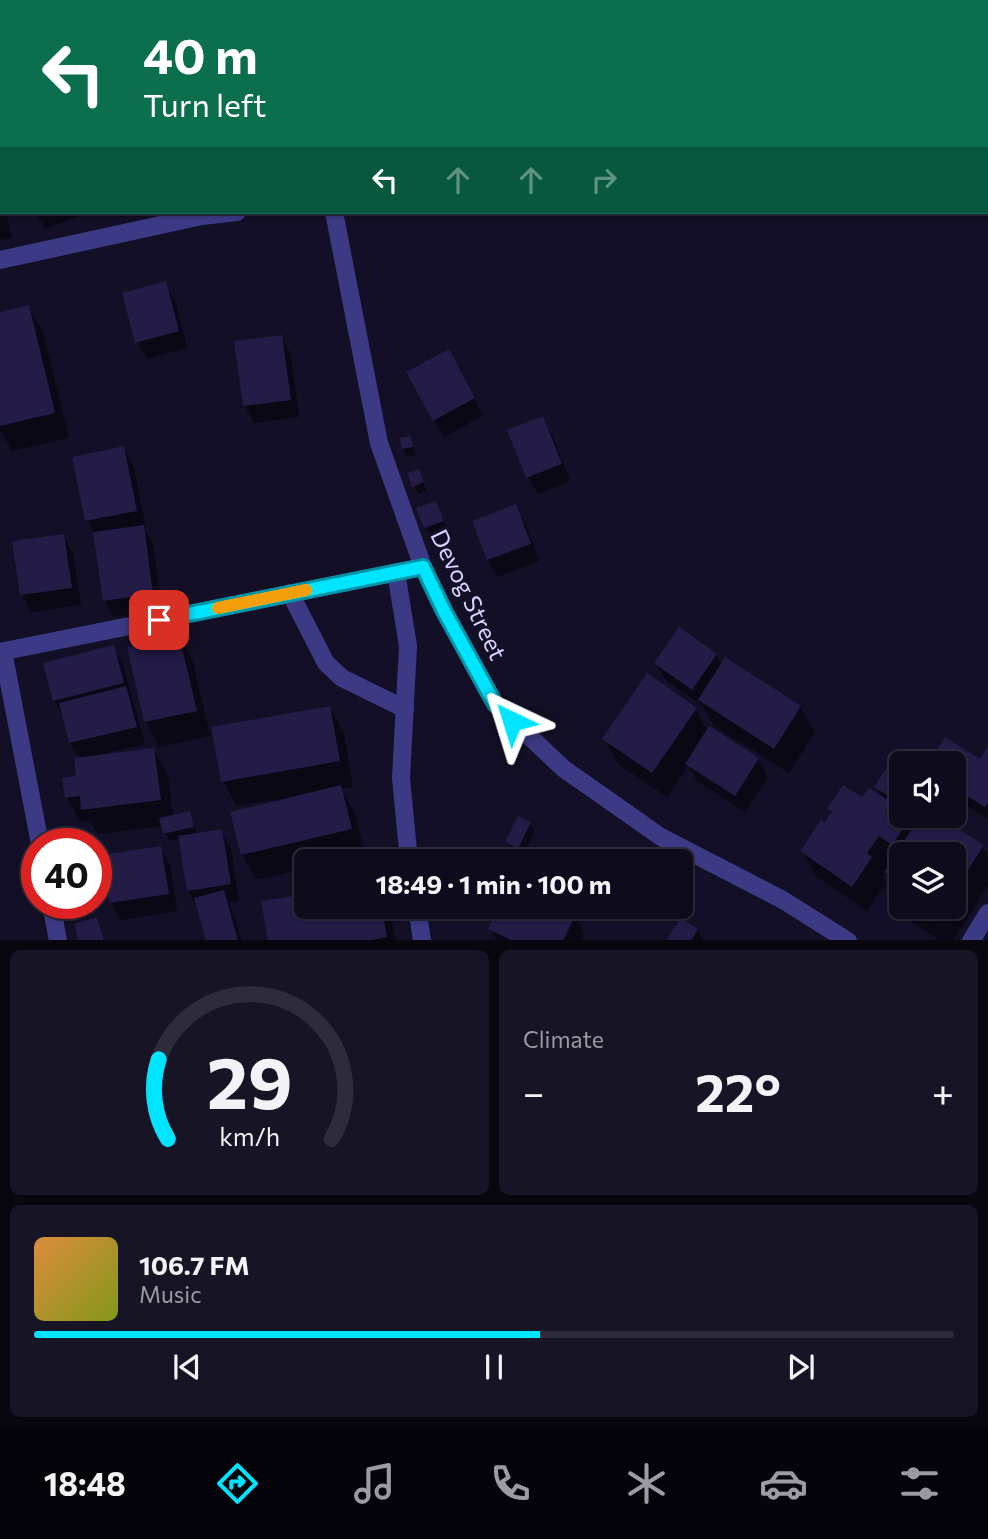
<!DOCTYPE html>
<html lang="en">
<head>
<meta charset="utf-8">
<style>
  :root { --surface:#0e0b1c; --page:#171425; --text:#f1f3f6; --muted:#9b9ba3; --line:#2e2b3b; --accent:#00e5ff }
  body { margin:0; font-family:Commissioner,sans-serif; background:var(--page); color:var(--text); height:100vh; display:flex; flex-direction:column; font-size:26px; white-space:nowrap }
  * { box-sizing:border-box; margin:0 }
  p { font-size:23px; color:var(--muted) }
  .icon { flex:none; width:38px; height:38px; fill:none; stroke:currentColor; stroke-width:2; stroke-linecap:round; stroke-linejoin:round }
  .map { position:relative; height:940px; overflow:hidden }
  .details { display:flex; flex-direction:column; gap:10px; padding:10px; background:#08060f; flex:1 }
  .details>* { flex:none }
  .banner { position:absolute; left:0px; top:0px; width:989px; height:214px; box-shadow:0 2px 5px #0004,0 0 0 2px var(--line); background:#0b6e4f; color:#fff; overflow:hidden }
  .controls { position:absolute; left:889px; top:751px; display:grid; gap:14px }
  .controls a { display:grid; place-items:center; width:77px; height:77px; border-radius:10px; background:var(--surface); box-shadow:0 2px 5px #0004,0 0 0 2px var(--line); font-size:35px }
  .speed { position:absolute; left:21px; top:828px; display:flex; gap:14px; font-size:35px; font-weight:700; text-align:center }
  .speed>* { display:grid; place-content:center; width:91px; height:91px; border-radius:50%; background:var(--surface); box-shadow:0 2px 5px #0004,0 0 0 2px var(--line); line-height:1 }
  .speed .limit { border:10px solid #d22; background:#fff; color:#111 }
  .pin { position:absolute; display:grid; place-items:center; width:60px; height:60px; color:#fff; margin:-30px; border-radius:14px; box-shadow:0 4px 10px #0006 }
  .me { position:absolute; width:77px; margin:-38px; rotate:319deg; stroke-linejoin:round; filter:drop-shadow(0 0 5px #0008) }
  .turn { display:flex; align-items:center; gap:24px; height:147px; padding:0 28px; font-size:32px }
  .turn .icon { width:91px; height:91px; stroke-width:2.5 }
  .turn b { display:block; font-size:49px; line-height:60px }
  .lanes { display:flex; align-items:center; height:66px; padding:0 28px; background:#0003; justify-content:center; gap:35px; direction:ltr }
  .lanes .off { opacity:.35 }
  .big { font-size:52px; font-weight:700; line-height:1.1 }
  .details .card { flex:1; display:flex; flex-direction:column; justify-content:center; gap:10px; min-width:0; padding:0 24px; border-radius:10px; background:var(--page) }
  .details .dial { align-items:center; gap:0 }
  .dial svg { height:182px; overflow:visible; fill:none; stroke:var(--line); stroke-width:7; stroke-linecap:round; text-anchor:middle }
  .dial text { fill:var(--text); stroke:none }
  .song { display:flex; align-items:center; gap:21px }
  .cover { width:84px; height:84px; border-radius:10px; background:linear-gradient(135deg,hsl(30 70% 55%),hsl(70 70% 35%)) }
  .played { height:7px; border-radius:4px; background:linear-gradient(90deg,var(--accent) 55%,var(--line) 55%) }
  .keys { display:flex; justify-content:space-around; direction:ltr }
  .heat { display:flex; justify-content:space-between; align-items:center; font-size:38px; direction:ltr }
  .details .tiles { flex:1; display:grid; gap:10px; grid-template-columns:1fr 1fr }
  .card:last-child { grid-column:span 2 }
  .trip { position:absolute; left:294px; top:849px; width:399px; height:70px; border-radius:10px; background:var(--surface); box-shadow:0 2px 5px #0004,0 0 0 2px var(--line); font-weight:700; line-height:70px; text-align:center }
  .menu { display:flex; height:112px; justify-content:space-around; align-items:center; background:#06040b; color:var(--muted) }
  .menu .icon { width:49px; height:49px }
  .menu .on { color:var(--accent) }
  .menu b { font-size:32px; color:var(--text) }
  .map>svg:first-child { display:block }
  .shadow { fill:#0007; fill-rule:evenodd }
  .building { fill:#241b47 }
  .lines { fill:none; stroke-linecap:round; stroke-linejoin:round }
  .minor { stroke:#3d3a85; stroke-width:18 }
  .tertiary { stroke:#3d3a85; stroke-width:18 }
  .route-casing { stroke:#0095a6; stroke-width:18 }
  .route { stroke:#00e5ff; stroke-width:12 }
  .slow { stroke:#f59e0b; stroke-width:12 }
  .labels { text-anchor:middle; stroke-width:7; stroke-linejoin:round; paint-order:stroke }
  .street-label { font-size:24px; fill:#d9d4ff; stroke:#130f26 }
</style>
</head>
<body>
<div class="map">
<svg width="988" height="941" viewBox="0 0 988 941">
  <rect width="100%" height="100%" fill="#130f26"/>
  <path class="shadow" d="M0 0 46 2H2L0 65Z
    M71 0H123V2H71Z
    M192 0H229V2H192Z
    M0 187 2 212H6L12 238 0 240Z
    M35 212H89L45 229Z
    M165 283 175 300 187 348 147 359 137 342Z
    M28 307 43 332 69 438 12 451 0 430V314Z
    M281 337 291 354 299 417 254 423 245 406 236 343Z
    M458 368 483 416 444 437 434 420Z
    M542 418 552 435 570 481 538 494 528 477Z
    M410 438 416 455 408 457 403 449Z
    M123 448 133 465 146 528H144L153 544 162 611 114 617 105 600 95 535 87 520Z
    M418 471 427 491 419 494 414 486Z
    M515 507 525 523 539 561 498 577 488 560 474 522Z
    M440 511 447 530 430 535 426 527Z
    M63 536 73 553 81 605 32 612 22 595 14 543Z
    M178 637 193 662 210 736 160 747 146 722 129 648Z
    M113 647 123 664 145 744 108 753 109 755 153 750 168 775 173 816 189 813 197 835 221 831 231 848 239 901 229 903 242 941H208L198 908 188 891 180 839 169 841 163 826 98 834 90 821 81 822 66 797 78 777 80 759 70 743 64 716 54 700Z
    M716 655 722 666 726 660 800 707 815 732 789 773 714 726 703 706 666 680 656 663Z
    M330 708 344 733 353 787 341 789 355 813 365 855 337 861H306V868L257 880 242 855 274 803 273 800 237 806 223 781Z
    M695 709 708 731 758 760 768 777 745 812 697 781 688 766 667 797 618 764 604 739Z
    M988 749V819L954 798V763H931L980 761Z
    M887 769 901 778V816H933L982 846 988 856V885L953 941H941L904 917 890 892 893 885 886 872 882 877 886 883 867 911 816 876 802 851 832 815 829 809 863 800 883 799 876 787ZM901 854H954V906H901Z
    M530 824 534 832 523 856 512 850 507 842Z
    M160 848 170 865 177 911 121 920 111 903Z
    M306 895V906H389L396 941H269L263 903Z
    M575 916 584 933 581 941H497L490 928Z
    M697 930 702 939 700 941H669Z"/>
  <path class="building" d="M166 281 179 331 135 343 122 293Z
    M29 305 55 413 0 426V312Z
    M282 335 291 400 243 406 234 341Z
    M449 349 475 398 433 421 406 372Z
    M543 416 562 464 526 478 507 430Z
    M411 436 413 447 402 449 399 438Z
    M124 446 137 511 85 521 72 457Z
    M419 469 424 482 412 487 407 473Z
    M436 501 444 521 424 528 416 508Z
    M516 504 531 544 487 560 472 521Z
    M144 525 153 594 103 601 93 532Z
    M64 534 72 588 20 595 12 541Z
    M679 627 717 654 692 690 654 663Z
    M179 635 197 711 144 722 127 647Z
    M114 645 124 683 53 701 43 663Z
    M725 657 801 706 774 749 698 700Z
    M647 673 697 708 652 773 602 739Z
    M126 686 137 727 69 743 59 703Z
    M330 706 340 761 221 782 211 727Z
    M709 726 759 758 735 796 685 764Z
    M945 737 980 759 988 746V803L985 807 954 788V763H929Z
    M154 748 161 800 81 810 80 796 65 798 62 778 76 776 74 758Z
    M887 767 901 776V816H911L905 825 892 817 890 820 903 829 892 845 879 836 867 853 872 857 852 887 800 851 821 820 824 823 832 812 827 809 843 785 862 797 869 788 893 803 886 813 890 815 898 802 874 787Z
    M341 785 352 829 241 855 230 812Z
    M190 811 194 827 163 834 159 818Z
    M518 816 531 822 518 849 505 842Z
    M920 816H938L984 845 954 892V854H901V900L888 892 895 880 884 872Z
    M222 829 231 884 187 891 178 836Z
    M161 846 169 894 109 903 102 855Z
    M224 890 238 941H206L194 898Z
    M306 894V906H381L387 937 367 941H268L261 901Z
    M498 906H560L576 914 563 941H513L488 929Z
    M911 906H944L934 922Z
    M97 917 104 941H79L74 924Z
    M681 918 698 929 691 941H669L667 939Z"/>
  <g class="lines">
    <path class="minor" d="M0 260 202 216 237 212
      M396 572 408 646 401 778 409 861
      M290 593 326 663 342 678 405 709
      M3 651 40 844
      M0 652 423 567
      M51 903 58 941
      M417 906 422 941
      M971 941 988 913"/>
    <path class="tertiary" d="M301 0V2
      M334 212 379 443 423 567 444 611 495 704 564 769 661 837 783 900 848 941"/>
  </g>
  <g class="lines">
    <defs>
      <path id="route" d="M159 620 423 567 444 611 495 704 512 721"/>
    </defs>
    <use href="#route" class="route-casing"/>
    <use href="#route" class="route"/>
    <path class="slow" d="M218 608 306 590"/>
  </g>
  <g class="labels">
    <g class="street-label">
      <text transform="translate(468 595) rotate(64)" y="8">Devog Street</text>
    </g>
  </g>
</svg>
<div class="controls">
<a><svg class="icon" aria-label="sound" viewBox="0 0 24 24"><path d="M4 9h4l5-4v14l-5-4H4zM17 9q2 3 0 6"/></svg></a>
<a><svg class="icon" aria-label="layers" viewBox="0 0 24 24"><path d="M12 4l9 5-9 5-9-5zM3 14l9 5 9-5"/></svg></a>
</div>
<div class="speed"><div class="limit">40</div></div>
<div class="pin" style="left:159px;top:620px;background:#d93025"><svg class="icon" aria-label="arrive" viewBox="0 0 24 24"><path d="M6 21V4h12l-3 4 3 4H6"/></svg></div>
<svg class="me" style="left:512px;top:721px" viewBox="-20 -20 40 40"><path d="M0-17L14 15 0 8-14 15z" fill="#00e5ff" stroke="#fff" stroke-width="4"/></svg>
<div class="trip">18:49 · 1 min · 100 m</div>
<div class="banner">
<div class="turn"><svg class="icon" aria-label="left" viewBox="0 0 24 24"><path d="M17 20v-9H6M10 6l-5 5 5 5"/></svg><div><b>40 m</b>Turn left</div></div>
<div class="lanes"><svg class="icon" aria-label="left" viewBox="0 0 24 24"><path d="M17 20v-9H6M10 6l-5 5 5 5"/></svg><svg class="icon off" aria-label="ahead" viewBox="0 0 24 24"><path d="M12 20V5M6 11l6-6 6 6"/></svg><svg class="icon off" aria-label="ahead" viewBox="0 0 24 24"><path d="M12 20V5M6 11l6-6 6 6"/></svg><svg class="icon off" aria-label="right" viewBox="0 0 24 24"><path d="M7 20v-9h11M14 6l5 5-5 5"/></svg></div>
</div>
</div>
<section class="details">
<div class="tiles">
<div class="card dial"><svg viewBox="0 0 100 80">
<path d="M14 69A42 42 0 1 1 86 69"/>
<path d="M14 69A42 42 0 0 1 10 34" stroke="#00e5ff"/>
<text x="50" y="56" font-size="32" font-weight="700">29</text>
<text x="50" y="72" font-size="11">km/h</text>
</svg></div>
<div class="card"><p>Climate</p>
<div class="heat"><a>−</a><b class="big">22°</b><a>+</a></div>
</div>
<div class="card">
<div class="song"><i class="cover"></i><div><b>106.7 FM</b><p>Music</p></div></div>
<div class="played"></div>
<div class="keys"><svg class="icon" aria-label="previous" viewBox="0 0 24 24"><path d="M18 5L8 12l10 7zM5 5v14"/></svg><svg class="icon" aria-label="pause" viewBox="0 0 24 24"><path d="M8 5v14M16 5v14"/></svg><svg class="icon" aria-label="next" viewBox="0 0 24 24"><path d="M6 5l10 7-10 7zM19 5v14"/></svg></div>
</div>
</div>
</section>
<nav class="menu">
<b>18:48</b>
<svg class="icon on" aria-label="directions" viewBox="0 0 24 24"><path d="M12 3l9 9-9 9-9-9zM9 14v-3h6M13 9l2 2-2 2"/></svg>
<svg class="icon" aria-label="music" viewBox="0 0 24 24"><path d="M9 18V5l10-2v13"/><circle cx="6" cy="18" r="3"/><circle cx="16" cy="16" r="3"/></svg>
<svg class="icon" aria-label="phone" viewBox="0 0 24 24"><path d="M5 4h4l2 5-3 2q2 4 5 5l2-3 5 2v4C11 20 4 13 5 4z"/></svg>
<svg class="icon" aria-label="climate" viewBox="0 0 24 24"><path d="M12 3v18M4 7l16 10M4 17L20 7"/></svg>
<svg class="icon" aria-label="car" viewBox="0 0 24 24"><path d="M5 17H2v-5l4-1 3-4h7l3 4 3 1v5h-3M9 17h6M6 11h13"/><circle cx="7" cy="17" r="2"/><circle cx="17" cy="17" r="2"/></svg>
<svg class="icon" aria-label="filters" viewBox="0 0 24 24"><path d="M4 7h16M4 17h16"/><circle cx="9" cy="7" r="2"/><circle cx="15" cy="17" r="2"/></svg>
</nav>
</body>
</html>
